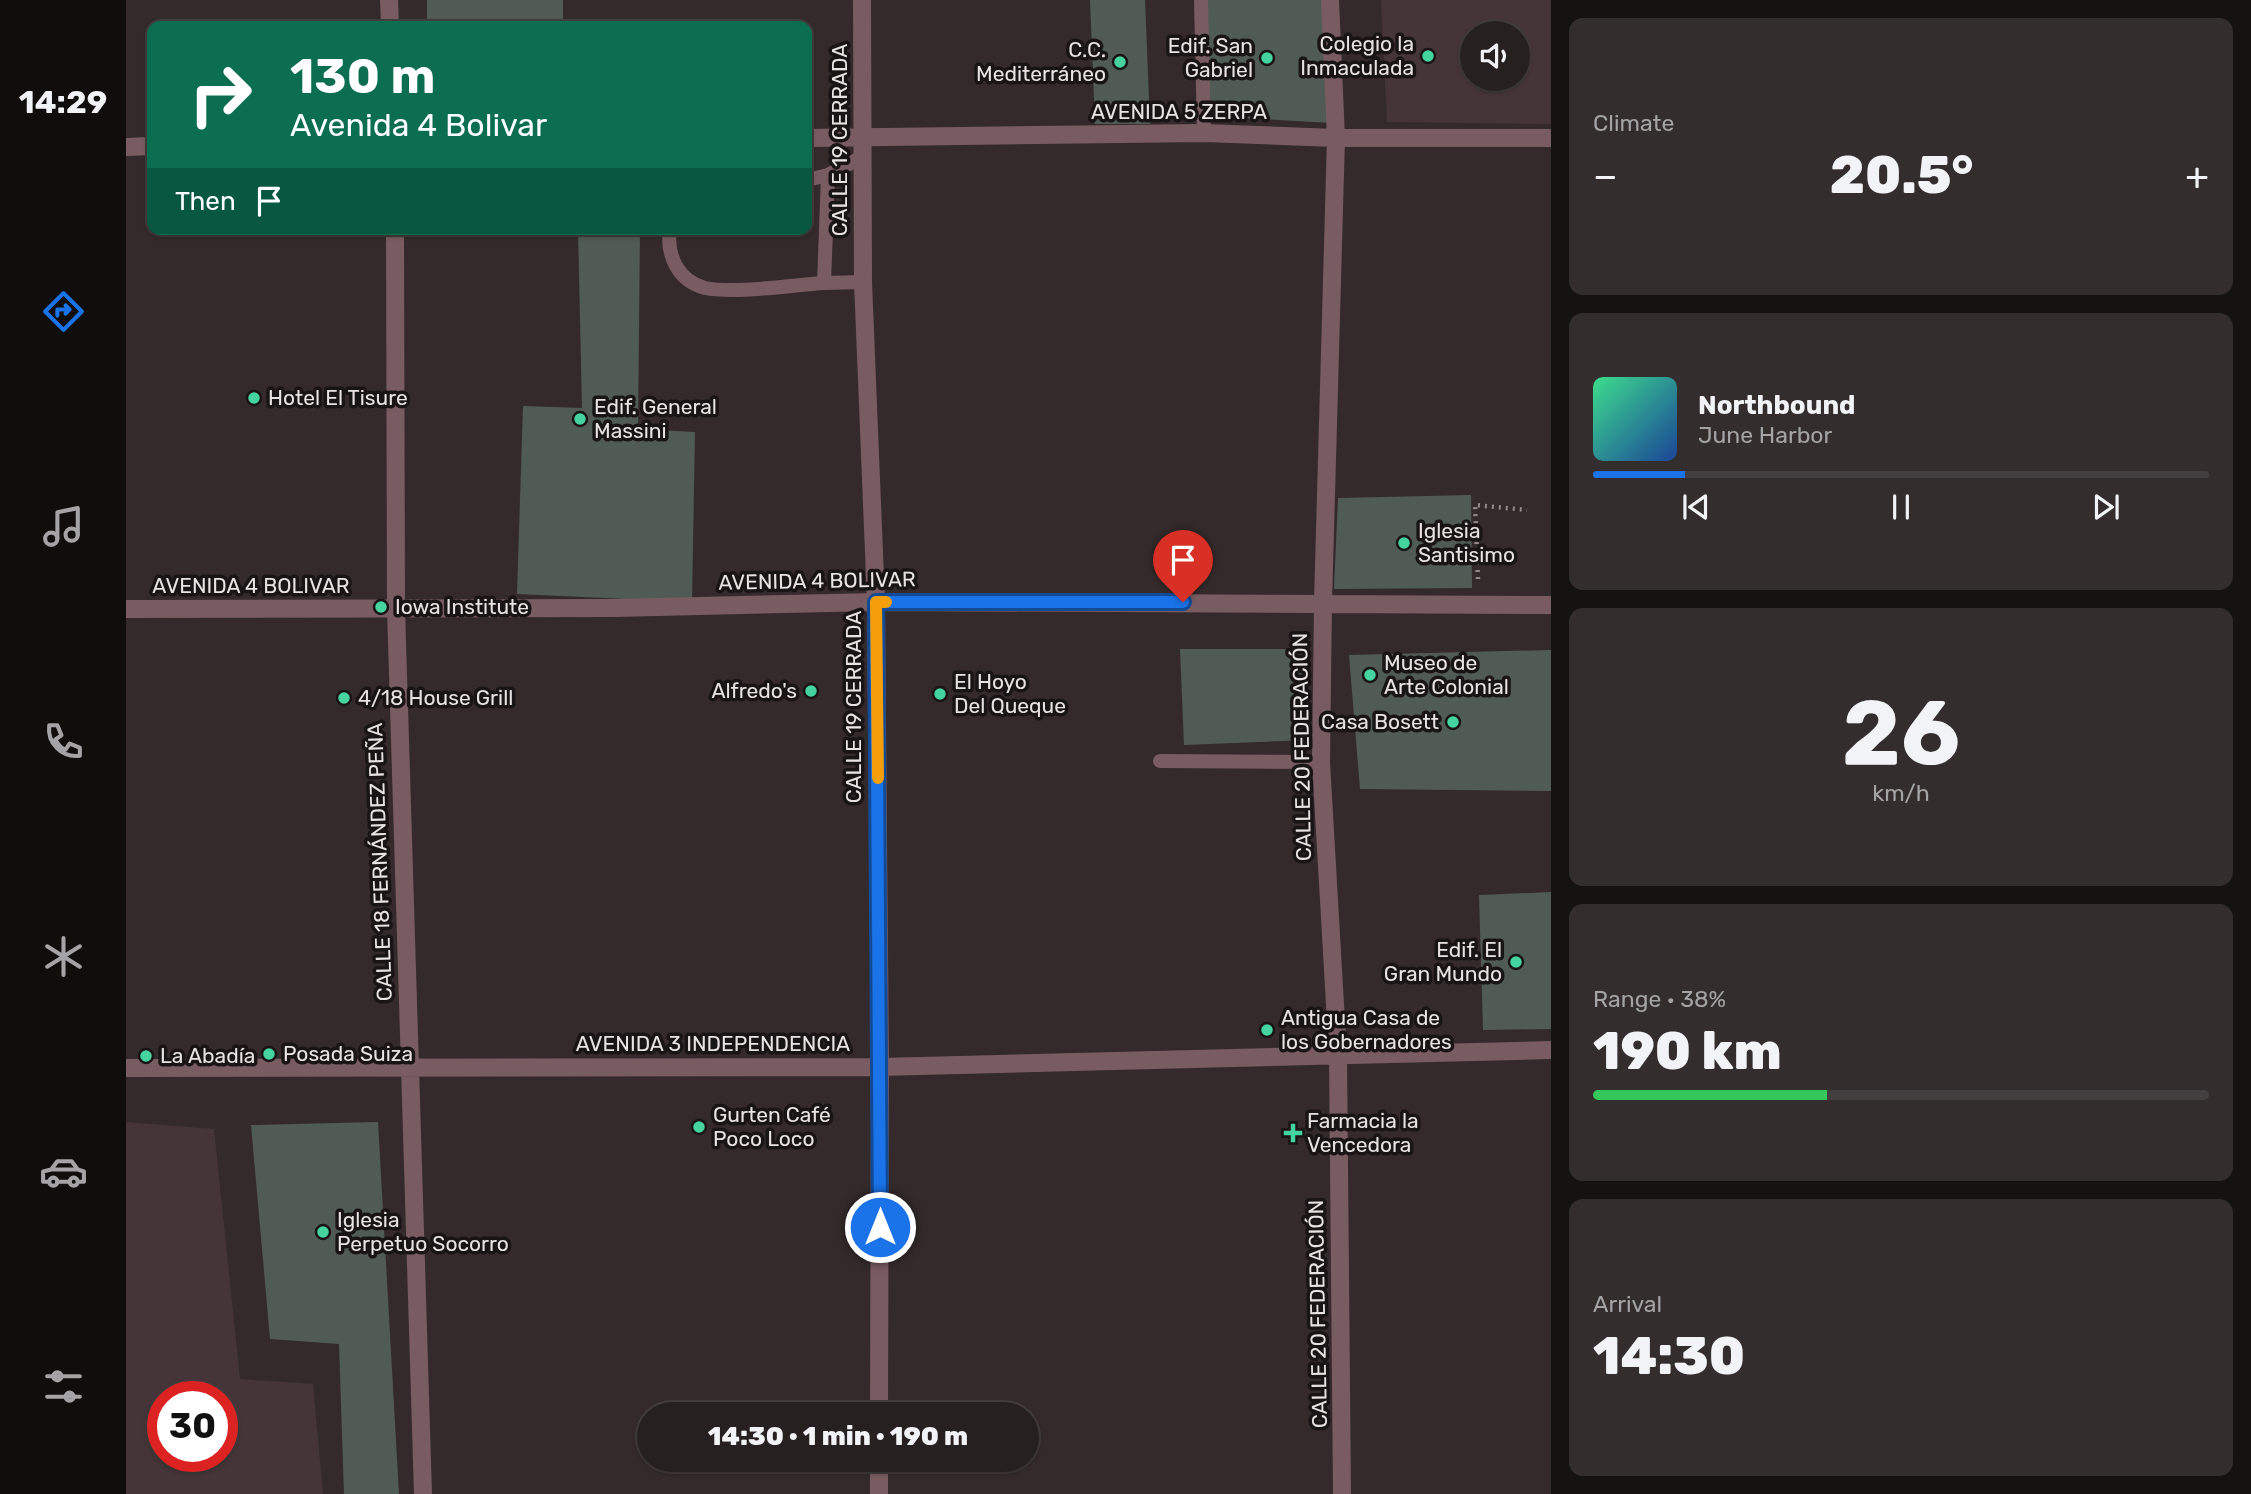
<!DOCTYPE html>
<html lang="en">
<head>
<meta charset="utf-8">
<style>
  :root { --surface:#272021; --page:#332d2e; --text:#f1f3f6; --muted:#a4a3a5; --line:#433e3f; --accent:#1a73e8 }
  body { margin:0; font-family:Rubik,sans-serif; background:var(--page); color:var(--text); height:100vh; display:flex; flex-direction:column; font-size:26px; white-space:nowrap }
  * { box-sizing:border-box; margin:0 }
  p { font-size:23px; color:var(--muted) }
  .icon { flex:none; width:38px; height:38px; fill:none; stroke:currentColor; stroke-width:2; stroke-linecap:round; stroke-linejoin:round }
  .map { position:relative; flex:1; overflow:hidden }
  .details { display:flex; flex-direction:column; gap:18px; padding:18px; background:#151212; width:700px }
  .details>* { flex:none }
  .top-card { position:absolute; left:21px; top:21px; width:665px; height:214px; border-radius:14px; box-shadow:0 2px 5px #0004,0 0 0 2px var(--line); background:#0b6e4f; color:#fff; overflow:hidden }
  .controls { position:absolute; left:1334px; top:21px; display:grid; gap:14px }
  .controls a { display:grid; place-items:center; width:70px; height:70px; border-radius:50%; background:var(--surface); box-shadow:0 2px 5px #0004,0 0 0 2px var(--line); font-size:35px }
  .speed { position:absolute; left:21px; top:1381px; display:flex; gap:14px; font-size:35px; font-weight:700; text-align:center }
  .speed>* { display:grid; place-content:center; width:91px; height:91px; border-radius:50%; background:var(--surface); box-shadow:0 2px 5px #0004,0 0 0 2px var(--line); line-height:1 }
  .speed .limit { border:10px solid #d22; background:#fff; color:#111 }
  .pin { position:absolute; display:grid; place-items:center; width:60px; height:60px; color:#fff; margin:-72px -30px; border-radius:50% 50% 50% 0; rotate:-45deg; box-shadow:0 0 7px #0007 }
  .pin .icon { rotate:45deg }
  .me { position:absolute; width:77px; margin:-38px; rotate:0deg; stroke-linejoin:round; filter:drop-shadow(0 0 5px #0008) }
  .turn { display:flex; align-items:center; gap:24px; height:147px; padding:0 28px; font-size:32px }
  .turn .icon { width:91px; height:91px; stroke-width:2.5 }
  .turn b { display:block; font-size:49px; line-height:60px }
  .then { display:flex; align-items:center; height:66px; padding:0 28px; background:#0003; gap:14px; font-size:26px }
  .big { font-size:52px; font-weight:800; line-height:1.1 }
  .details .widget { flex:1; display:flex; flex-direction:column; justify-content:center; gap:10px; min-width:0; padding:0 24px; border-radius:14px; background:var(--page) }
  .details .dial { align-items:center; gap:0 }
  .dial b { font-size:91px; line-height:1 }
  .song { display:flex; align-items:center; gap:21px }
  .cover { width:84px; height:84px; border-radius:10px; background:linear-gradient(135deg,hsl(150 70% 55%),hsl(220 70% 35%)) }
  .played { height:7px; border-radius:4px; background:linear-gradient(90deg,var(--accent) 15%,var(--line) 15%) }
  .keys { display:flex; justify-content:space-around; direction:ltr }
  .heat { display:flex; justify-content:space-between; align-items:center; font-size:38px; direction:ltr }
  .charge { height:10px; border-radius:5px; background:linear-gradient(90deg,#34c759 38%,var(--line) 0) }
  .trip { position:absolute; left:511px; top:1402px; width:402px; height:70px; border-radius:35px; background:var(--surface); box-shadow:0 2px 5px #0004,0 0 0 2px var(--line); font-weight:800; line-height:70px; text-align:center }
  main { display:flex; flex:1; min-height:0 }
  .dock { display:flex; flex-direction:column; width:126px; justify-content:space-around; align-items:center; background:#100d0d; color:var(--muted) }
  .dock .icon { width:49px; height:49px }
  .dock .on { color:var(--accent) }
  .dock b { font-size:32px; color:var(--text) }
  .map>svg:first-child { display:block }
  .built { fill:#453538; fill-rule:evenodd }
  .building { fill:#515b56 }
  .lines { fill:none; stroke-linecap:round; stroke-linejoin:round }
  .path { stroke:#91898b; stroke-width:4.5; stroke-dasharray:2 5; stroke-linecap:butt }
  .lane { stroke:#795c61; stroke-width:14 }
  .street { stroke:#795c61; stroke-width:18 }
  .route-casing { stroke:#114b97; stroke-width:18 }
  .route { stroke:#1a73e8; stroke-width:12 }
  .slow { stroke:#f59e0b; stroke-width:12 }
  .poi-dot { fill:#45d49f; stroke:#191415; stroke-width:2.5 }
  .labels { text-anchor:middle; stroke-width:7; stroke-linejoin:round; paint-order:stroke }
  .poi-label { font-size:21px; fill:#e9e2e3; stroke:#191415; text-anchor:start }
  .street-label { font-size:21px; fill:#e9e2e3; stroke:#191415 }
</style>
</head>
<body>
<main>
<nav class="dock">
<b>14:29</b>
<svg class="icon on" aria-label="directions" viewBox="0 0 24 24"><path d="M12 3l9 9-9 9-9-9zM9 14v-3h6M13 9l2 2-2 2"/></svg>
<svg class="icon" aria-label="music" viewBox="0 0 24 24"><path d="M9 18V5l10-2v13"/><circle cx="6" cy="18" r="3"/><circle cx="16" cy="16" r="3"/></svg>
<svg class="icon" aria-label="phone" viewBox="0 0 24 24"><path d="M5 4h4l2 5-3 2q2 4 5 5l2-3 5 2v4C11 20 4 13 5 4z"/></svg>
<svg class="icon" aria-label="climate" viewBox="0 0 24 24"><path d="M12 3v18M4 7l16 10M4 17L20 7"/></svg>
<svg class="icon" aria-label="car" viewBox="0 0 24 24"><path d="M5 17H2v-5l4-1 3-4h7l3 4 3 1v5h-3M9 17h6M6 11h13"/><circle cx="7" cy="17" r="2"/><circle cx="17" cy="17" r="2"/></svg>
<svg class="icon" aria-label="filters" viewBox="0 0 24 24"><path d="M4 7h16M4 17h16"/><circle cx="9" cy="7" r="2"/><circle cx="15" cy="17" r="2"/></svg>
</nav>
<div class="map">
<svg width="1425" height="1494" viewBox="0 0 1425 1494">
  <rect width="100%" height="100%" fill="#342a2c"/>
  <path class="built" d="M1255 0H1425V124L1261 122ZM1346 33H1391V79H1346Z
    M0 1122 88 1129 114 1379 187 1384 197 1494H0ZM37 1396H96V1456H37Z"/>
  <path class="building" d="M301 0H437V26H301Z
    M964 0H1019L1024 124H969Z
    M1076 0H1200L1205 123 1082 116Z
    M452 229H514L512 429 569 432 566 602 391 594 397 406 456 408Z
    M1345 495 1346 588 1208 589 1212 498Z
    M1054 649H1176L1184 740 1058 745Z
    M1425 650V791L1234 789 1223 655Z
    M1425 892V1029L1357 1030 1353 895Z
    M252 1122 273 1494H218L213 1344 144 1339 125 1125Z"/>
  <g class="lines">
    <path class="path" d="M1352 579 1349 505 1401 510"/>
    <path class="lane" d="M1075 0 1078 133
      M702 175 698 283 737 282
      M681 180 702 175 736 157
      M544 229C540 255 552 281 579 288 609 294 666 285 698 283
      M1034 761 1195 762"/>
    <path class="street" d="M263 0 264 26
      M736 0 737 282 750 602 754 1067 753 1414
      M1204 0 1210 138 1197 602 1195 762 1212 1056 1216 1494
      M681 138 1078 133 1210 138H1425
      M0 147 26 146
      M269 229 270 609 297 1494
      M0 609 488 608 750 602 1425 605
      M0 1068 754 1067 1425 1050
      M753 1494V1460"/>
  </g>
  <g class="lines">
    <defs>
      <path id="route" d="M754 1227 750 602H1057"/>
    </defs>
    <use href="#route" class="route-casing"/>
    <use href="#route" class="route"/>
    <path class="slow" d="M752 778 750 602H760"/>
  </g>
  <g class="poi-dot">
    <circle cx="1302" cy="56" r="7"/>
    <circle cx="1141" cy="58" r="7"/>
    <circle cx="994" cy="62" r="7"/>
    <circle cx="128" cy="398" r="7"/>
    <circle cx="454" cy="419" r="7"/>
    <circle cx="1278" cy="543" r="7"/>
    <circle cx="255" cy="607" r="7"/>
    <circle cx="1244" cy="675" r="7"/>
    <circle cx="685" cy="691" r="7"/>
    <circle cx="814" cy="694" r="7"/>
    <circle cx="218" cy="698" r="7"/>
    <circle cx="1327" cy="722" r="7"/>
    <circle cx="1390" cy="962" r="7"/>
    <circle cx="1141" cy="1030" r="7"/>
    <circle cx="143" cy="1054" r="7"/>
    <circle cx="20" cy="1056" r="7"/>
    <circle cx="573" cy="1127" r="7"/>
    <path d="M1163.5 1122.5h7v7h7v7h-7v7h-7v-7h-7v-7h7z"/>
    <circle cx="197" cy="1232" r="7"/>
  </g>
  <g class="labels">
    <g class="poi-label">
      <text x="1288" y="51" text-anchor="end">Colegio la<tspan x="1288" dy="24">Inmaculada</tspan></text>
      <text x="1127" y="53" text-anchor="end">Edif. San<tspan x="1127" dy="24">Gabriel</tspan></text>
      <text x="980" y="57" text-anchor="end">C.C.<tspan x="980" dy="24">Mediterráneo</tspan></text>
      <text x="142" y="405">Hotel El Tisure</text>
      <text x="468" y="414">Edif. General<tspan x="468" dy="24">Massini</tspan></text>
      <text x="1292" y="538">Iglesia<tspan x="1292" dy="24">Santisimo</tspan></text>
      <text x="269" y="614">Iowa Institute</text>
      <text x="1258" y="670">Museo de<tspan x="1258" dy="24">Arte Colonial</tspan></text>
      <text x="828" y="689">El Hoyo<tspan x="828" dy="24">Del Queque</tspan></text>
      <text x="671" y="698" text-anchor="end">Alfredo's</text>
      <text x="232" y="705">4/18 House Grill</text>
      <text x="1313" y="729" text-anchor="end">Casa Bosett</text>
      <text x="1376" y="957" text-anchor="end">Edif. El<tspan x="1376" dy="24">Gran Mundo</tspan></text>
      <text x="1155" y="1025">Antigua Casa de<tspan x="1155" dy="24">los Gobernadores</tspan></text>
      <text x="157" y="1061">Posada Suiza</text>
      <text x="34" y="1063">La Abadía</text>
      <text x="587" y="1122">Gurten Café<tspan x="587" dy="24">Poco Loco</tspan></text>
      <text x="1181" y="1128">Farmacia la<tspan x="1181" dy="24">Vencedora</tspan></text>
      <text x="211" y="1227">Iglesia<tspan x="211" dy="24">Perpetuo Socorro</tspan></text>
    </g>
    <g class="street-label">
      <text x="1053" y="119">AVENIDA 5 ZERPA</text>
      <text transform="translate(714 140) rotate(-90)" y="7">CALLE 19 CERRADA</text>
      <text transform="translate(691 581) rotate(-1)" y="7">AVENIDA 4 BOLIVAR</text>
      <text x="125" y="593">AVENIDA 4 BOLIVAR</text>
      <text transform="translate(728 707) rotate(-90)" y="7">CALLE 19 CERRADA</text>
      <text transform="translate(1176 747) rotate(-91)" y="7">CALLE 20 FEDERACIÓN</text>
      <text transform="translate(254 862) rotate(-92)" y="7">CALLE 18 FERNÁNDEZ PEÑA</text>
      <text x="587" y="1051">AVENIDA 3 INDEPENDENCIA</text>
      <text transform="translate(1192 1314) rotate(-91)" y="7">CALLE 20 FEDERACIÓN</text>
    </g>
  </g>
</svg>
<div class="controls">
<a><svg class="icon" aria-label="sound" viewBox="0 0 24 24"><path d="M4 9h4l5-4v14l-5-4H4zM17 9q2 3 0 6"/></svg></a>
</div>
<div class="speed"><div class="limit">30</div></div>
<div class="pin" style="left:1057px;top:602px;background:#d93025"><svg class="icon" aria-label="arrive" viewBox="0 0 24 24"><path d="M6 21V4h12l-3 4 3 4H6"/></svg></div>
<svg class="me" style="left:754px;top:1227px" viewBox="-20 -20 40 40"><circle r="17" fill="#1a73e8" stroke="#fff" stroke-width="3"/><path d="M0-11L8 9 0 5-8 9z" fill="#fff"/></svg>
<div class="trip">14:30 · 1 min · 190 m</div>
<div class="top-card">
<div class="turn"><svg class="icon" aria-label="right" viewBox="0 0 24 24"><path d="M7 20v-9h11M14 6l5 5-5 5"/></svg><div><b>130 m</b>Avenida 4 Bolivar</div></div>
<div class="then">Then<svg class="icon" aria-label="arrive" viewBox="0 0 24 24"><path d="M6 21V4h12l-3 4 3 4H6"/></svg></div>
</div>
</div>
<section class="details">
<div class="widget"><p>Climate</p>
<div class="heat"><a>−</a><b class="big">20.5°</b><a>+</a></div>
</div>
<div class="widget">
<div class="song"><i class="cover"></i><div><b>Northbound</b><p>June Harbor</p></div></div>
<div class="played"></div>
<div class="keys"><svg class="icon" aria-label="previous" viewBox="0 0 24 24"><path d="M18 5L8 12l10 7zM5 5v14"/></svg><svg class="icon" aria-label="pause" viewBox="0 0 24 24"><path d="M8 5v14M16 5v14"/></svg><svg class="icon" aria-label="next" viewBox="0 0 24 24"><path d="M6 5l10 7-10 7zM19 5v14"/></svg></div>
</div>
<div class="widget dial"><b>26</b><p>km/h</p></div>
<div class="widget"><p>Range · 38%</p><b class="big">190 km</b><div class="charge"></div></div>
<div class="widget"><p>Arrival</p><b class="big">14:30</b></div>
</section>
</main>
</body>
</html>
